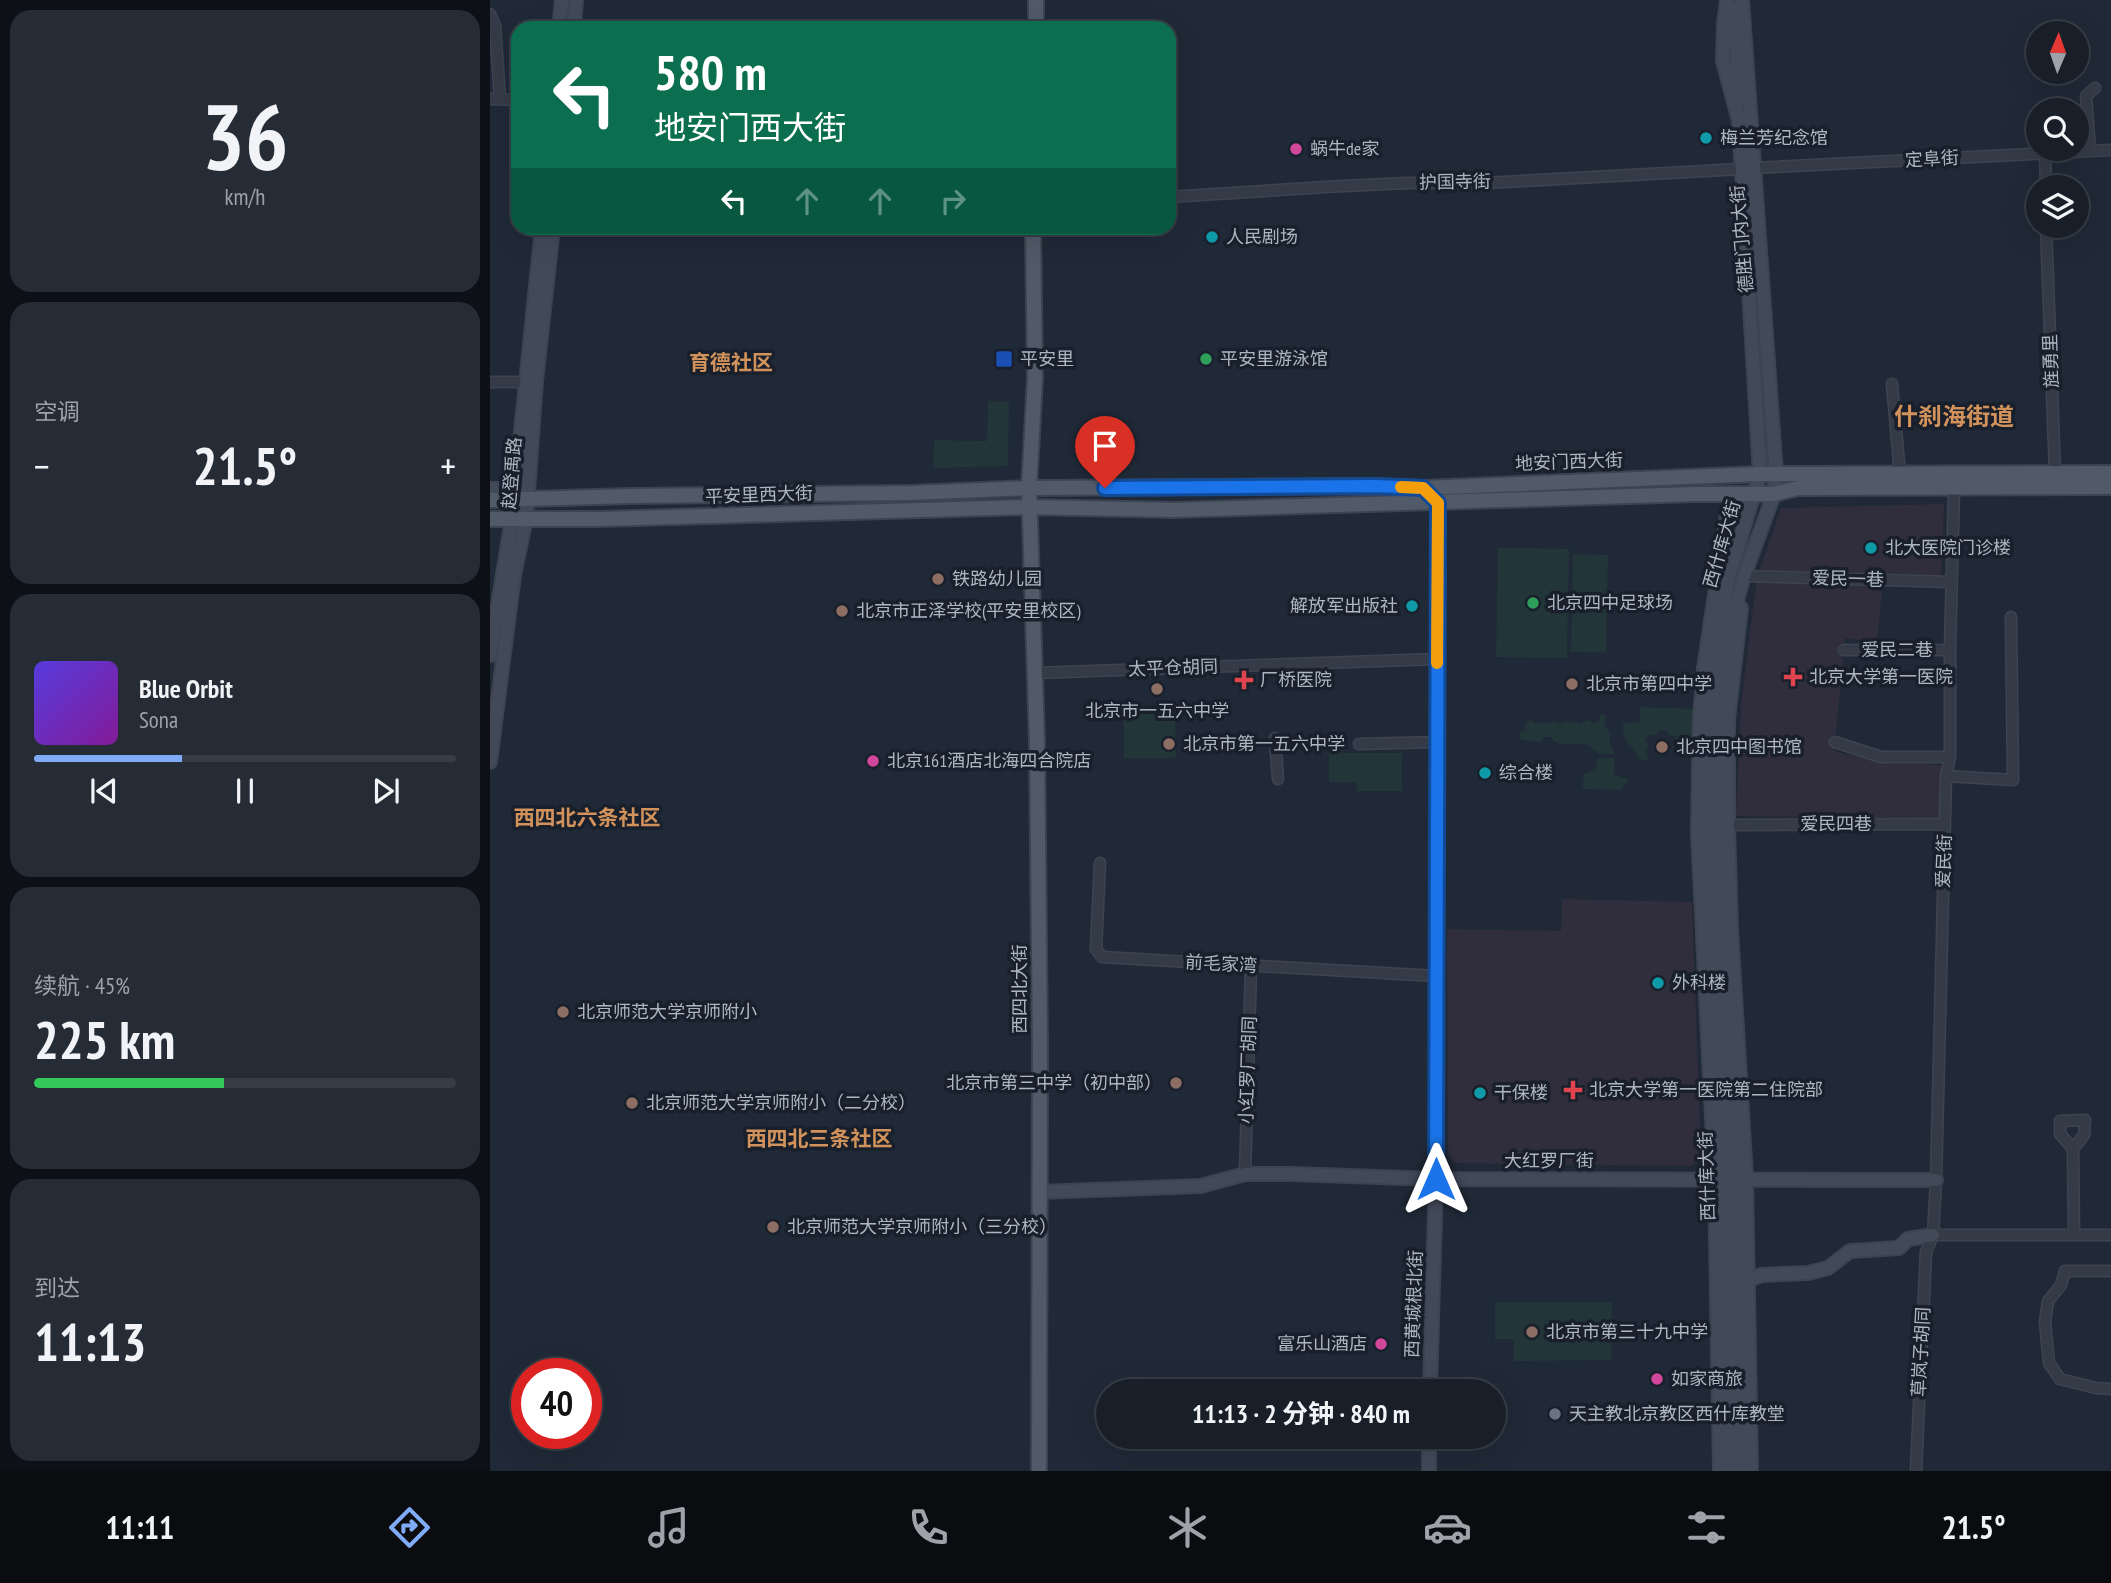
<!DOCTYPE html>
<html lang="zh">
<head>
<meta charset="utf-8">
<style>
  :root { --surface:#181f29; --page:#252c35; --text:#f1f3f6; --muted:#9fa2a8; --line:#363d46; --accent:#80abf7 }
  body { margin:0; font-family:"PT Sans Narrow","Noto Sans SC",sans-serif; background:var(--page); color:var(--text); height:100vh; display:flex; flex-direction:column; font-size:26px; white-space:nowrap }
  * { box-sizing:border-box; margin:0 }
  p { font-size:23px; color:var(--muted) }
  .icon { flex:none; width:38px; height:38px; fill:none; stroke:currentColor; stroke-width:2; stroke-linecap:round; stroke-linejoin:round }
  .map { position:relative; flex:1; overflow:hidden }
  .sheet { display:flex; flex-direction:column; gap:10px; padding:10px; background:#0d1117; width:490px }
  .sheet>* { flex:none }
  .banner { position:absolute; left:21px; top:21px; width:665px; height:214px; border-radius:21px; box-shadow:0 7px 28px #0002,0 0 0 2px var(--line); background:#0b6e4f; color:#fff; overflow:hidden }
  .needle { width:46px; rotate:2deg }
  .tools { position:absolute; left:1536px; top:21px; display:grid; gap:14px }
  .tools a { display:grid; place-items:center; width:63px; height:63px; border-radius:50%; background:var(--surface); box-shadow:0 7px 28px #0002,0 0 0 2px var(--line); font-size:35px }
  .speed { position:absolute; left:21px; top:1358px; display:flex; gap:14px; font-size:35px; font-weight:700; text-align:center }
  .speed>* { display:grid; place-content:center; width:91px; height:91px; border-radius:50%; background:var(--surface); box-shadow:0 7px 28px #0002,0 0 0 2px var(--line); line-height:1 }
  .speed .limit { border:10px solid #d22; background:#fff; color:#111 }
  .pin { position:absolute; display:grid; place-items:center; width:60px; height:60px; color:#fff; margin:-72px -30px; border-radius:50% 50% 50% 0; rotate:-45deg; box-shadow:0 0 7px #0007 }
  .pin .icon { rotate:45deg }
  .me { position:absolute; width:77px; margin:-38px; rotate:0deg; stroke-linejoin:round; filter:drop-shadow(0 0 5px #0008) }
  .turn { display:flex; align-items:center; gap:24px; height:147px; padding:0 28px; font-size:32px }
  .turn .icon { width:91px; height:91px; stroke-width:2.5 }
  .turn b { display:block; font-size:49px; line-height:60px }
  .lanes { display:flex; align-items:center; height:66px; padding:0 28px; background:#0003; justify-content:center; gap:35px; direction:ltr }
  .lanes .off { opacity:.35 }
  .big { font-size:52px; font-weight:700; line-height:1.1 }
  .sheet .tile { flex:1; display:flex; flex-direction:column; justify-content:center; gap:10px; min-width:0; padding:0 24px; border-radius:21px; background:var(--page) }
  .sheet .dial { align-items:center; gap:0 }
  .dial b { font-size:91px; line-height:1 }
  .song { display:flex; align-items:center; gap:21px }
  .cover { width:84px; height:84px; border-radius:10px; background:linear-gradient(135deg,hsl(250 70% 55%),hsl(290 70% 35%)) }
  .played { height:7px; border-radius:4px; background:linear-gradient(90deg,var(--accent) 35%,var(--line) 35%) }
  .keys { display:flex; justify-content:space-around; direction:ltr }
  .heat { display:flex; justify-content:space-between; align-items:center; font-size:38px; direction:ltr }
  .charge { height:10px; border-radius:5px; background:linear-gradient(90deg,#34c759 45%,var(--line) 0) }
  .trip { position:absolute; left:606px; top:1379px; width:410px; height:70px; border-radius:35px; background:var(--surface); box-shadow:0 7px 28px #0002,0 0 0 2px var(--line); font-weight:700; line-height:70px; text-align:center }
  .tab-bar { display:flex; height:112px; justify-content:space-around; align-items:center; background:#0a0c10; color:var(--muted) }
  .tab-bar .icon { width:49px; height:49px }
  .tab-bar .on { color:var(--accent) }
  .tab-bar b { font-size:32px; color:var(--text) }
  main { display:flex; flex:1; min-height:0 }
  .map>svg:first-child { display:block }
  .medical { fill:#302e3c }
  .green { fill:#223538 }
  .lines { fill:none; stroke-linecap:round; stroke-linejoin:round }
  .street-casing { stroke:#3d4451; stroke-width:13 }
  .secondary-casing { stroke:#3d4451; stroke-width:16 }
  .primary-casing { stroke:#3d4451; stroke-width:18 }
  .street { stroke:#343b47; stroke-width:10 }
  .secondary { stroke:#424a5a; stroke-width:12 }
  .primary { stroke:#515a68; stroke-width:14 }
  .route-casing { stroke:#114b97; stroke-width:18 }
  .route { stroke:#1a73e8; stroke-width:12 }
  .slow { stroke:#f59e0b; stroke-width:12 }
  .culture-dot { fill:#0f9aa8; stroke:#19202c; stroke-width:2.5 }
  .hotel-dot { fill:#d1479c; stroke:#19202c; stroke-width:2.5 }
  .transit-dot { fill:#1a4fb4; stroke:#19202c; stroke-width:2.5 }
  .leisure-dot { fill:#2e9e5b; stroke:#19202c; stroke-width:2.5 }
  .education-dot { fill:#8d6e63; stroke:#19202c; stroke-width:2.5 }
  .health-dot { fill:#e0444e; stroke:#19202c; stroke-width:2.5 }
  .worship-dot { fill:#6b7280; stroke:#19202c; stroke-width:2.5 }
  .labels { text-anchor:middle; stroke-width:7; stroke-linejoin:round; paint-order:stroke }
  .poi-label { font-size:18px; fill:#aeb6c4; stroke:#19202c; text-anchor:start }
  .street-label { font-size:18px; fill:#aeb6c4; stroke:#19202c }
  .quarter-label { font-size:21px; font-weight:bold; fill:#d2925b; stroke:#19202c }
  .district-label { font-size:24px; font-weight:bold; fill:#d2925b; stroke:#19202c }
</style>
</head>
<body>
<main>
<section class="sheet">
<div class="tile dial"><b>36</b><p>km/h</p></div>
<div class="tile"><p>空调</p>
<div class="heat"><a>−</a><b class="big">21.5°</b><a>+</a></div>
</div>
<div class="tile">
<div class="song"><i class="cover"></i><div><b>Blue Orbit</b><p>Sona</p></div></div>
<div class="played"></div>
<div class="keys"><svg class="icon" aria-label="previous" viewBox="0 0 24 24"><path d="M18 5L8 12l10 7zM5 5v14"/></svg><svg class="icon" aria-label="pause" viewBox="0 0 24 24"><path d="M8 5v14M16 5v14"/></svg><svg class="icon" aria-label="next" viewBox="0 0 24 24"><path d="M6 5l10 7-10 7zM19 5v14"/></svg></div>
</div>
<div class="tile"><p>续航 · 45%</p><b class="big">225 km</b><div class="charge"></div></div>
<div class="tile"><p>到达</p><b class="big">11:13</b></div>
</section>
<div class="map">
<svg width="1621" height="1471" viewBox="0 0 1621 1471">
  <rect width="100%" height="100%" fill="#202937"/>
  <path class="medical" d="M1454 504 1451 582 1393 580 1387 642 1355 638 1344 751 1397 763 1452 765 1451 818 1246 816 1251 705 1267 577 1291 508Z
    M1072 899 1202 902 1211 1160 1201 1166 965 1163 958 1154 957 929 1071 931Z"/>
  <path class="green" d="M498 401 519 402 518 466 443 468 444 440 497 441Z
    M1008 548 1079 549 1077 658 1006 657Z
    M1083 554 1118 555 1116 653 1081 652Z
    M1150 707 1204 709 1203 742H1188L1185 736H1179L1177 731 1169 730 1167 736 1160 734 1155 739 1159 747 1155 750 1159 759 1154 761 1148 758C1144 742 1132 747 1133 723L1150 722Z
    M645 710H685L686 758H634V717Z
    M1110 715H1115V727L1120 732V746L1124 751V754H1110L1096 744H1070L1064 741 1061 737H1053L1052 742 1031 740 1029 733 1035 730 1036 723 1041 720 1046 724 1052 722 1058 724 1064 721 1070 724 1076 721 1080 723 1085 721 1091 724 1097 720 1104 724 1110 720Z
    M839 753H912V791H867V782H839Z
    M1107 758H1124V774L1139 780 1131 790 1092 789 1094 774 1106 770Z
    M1005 1302H1122L1121 1360 1024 1361V1339H1005Z"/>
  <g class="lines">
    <defs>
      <path id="street" d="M0 14 5 26 10 99
        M0 99 28 100
        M1600 151 1596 96 1605 88
        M1555 154 1556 187
        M1263 168 1621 150
        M679 197 835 187 917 183H995L1251 169
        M1556 226 1565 474
        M0 382H38
        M1402 384 1410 474
        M1254 576 1461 582
        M1354 650H1460
        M545 673 947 659
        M785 738 788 779
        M1345 742 1391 757H1460
        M869 744 947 742
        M1456 776 1523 780 1521 617
        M1238 825 1455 824
        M610 863 606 949 612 957 946 976
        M1583 1149 1570 1134V1121L1595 1120 1594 1135 1583 1149 1584 1235
        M755 1174 761 966
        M1443 1235H1621
        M1621 1271H1575L1571 1285 1558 1301 1555 1322 1559 1363 1570 1379 1606 1388 1621 1389
        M1426 1471 1436 1252 1443 1235 1446 1180 1456 776 1460 757V650L1464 488"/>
      <path id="secondary" d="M1237 0 1234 24 1233 61 1249 121 1270 474 1239 576 1229 628 1225 660 1218 759V831L1236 1178 1240 1471
        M1241 7 1247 53 1249 101
        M69 28 72 0
        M84 28 86 0
        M0 489H24L29 492
        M1251 608 1238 719V825L1241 930 1256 1178 1261 1471
        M0 655 22 519 52 228
        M0 762 24 575 36 519 46 381 63 228
        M549 1192 711 1186 755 1174H802L946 1179 1446 1180
        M1253 1283 1271 1275 1318 1273 1338 1268 1360 1251 1409 1248 1418 1239 1443 1235
        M940 1391 946 1179 948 503 941 496
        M939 1471V1437
        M1230 1471 1225 1178 1208 832 1209 768 1210 718 1214 668 1237 515 1265 494
        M1249 1471 1245 1178 1227 831V759L1234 661 1239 627 1254 576 1284 494 1286 474 1252 0"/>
      <path id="primary" d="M546 0V28
        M543 228 545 378 539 488 547 742 550 1048 549 1471
        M0 500 141 496 421 493 539 488 886 486 934 488 1270 474 1621 473
        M0 519H109L539 507 685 510 1206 494H1284L1308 488 1621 487"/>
    </defs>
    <use href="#street" class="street-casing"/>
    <use href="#secondary" class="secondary-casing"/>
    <use href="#primary" class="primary-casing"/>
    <use href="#street" class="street"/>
    <use href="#secondary" class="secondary"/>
    <use href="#primary" class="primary"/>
  </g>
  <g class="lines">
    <defs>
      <path id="route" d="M615 488 886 486 933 488 948 503 946 1179"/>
    </defs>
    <use href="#route" class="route-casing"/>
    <use href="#route" class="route"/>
    <path class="slow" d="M911 487 933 488 948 503 947 663"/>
  </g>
  <g class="culture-dot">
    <circle cx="1216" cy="138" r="7"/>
    <circle cx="722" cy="237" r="7"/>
    <circle cx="1381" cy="548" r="7"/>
    <circle cx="922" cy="606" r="7"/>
    <circle cx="995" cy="773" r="7"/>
    <circle cx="1168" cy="983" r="7"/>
    <circle cx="990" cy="1093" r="7"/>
  </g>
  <g class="hotel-dot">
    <circle cx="806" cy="149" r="7"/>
    <circle cx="383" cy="761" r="7"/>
    <circle cx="891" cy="1344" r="7"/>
    <circle cx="1167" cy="1379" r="7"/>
  </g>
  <rect class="transit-dot" x="505" y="350" width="18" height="18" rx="3.5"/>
  <g class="leisure-dot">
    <circle cx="716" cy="359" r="7"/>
    <circle cx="1043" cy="603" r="7"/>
  </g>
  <g class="education-dot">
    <circle cx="448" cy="579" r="7"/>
    <circle cx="352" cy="611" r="7"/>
    <circle cx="1082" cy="684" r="7"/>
    <circle cx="667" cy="689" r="7"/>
    <circle cx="679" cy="744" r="7"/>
    <circle cx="1172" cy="747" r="7"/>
    <circle cx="73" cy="1012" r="7"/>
    <circle cx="686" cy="1083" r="7"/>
    <circle cx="142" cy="1103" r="7"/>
    <circle cx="283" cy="1227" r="7"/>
    <circle cx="1042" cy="1332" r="7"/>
  </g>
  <g class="health-dot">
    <path d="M1299.5 666.5h7v7h7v7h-7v7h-7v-7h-7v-7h7z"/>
    <path d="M750.5 669.5h7v7h7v7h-7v7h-7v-7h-7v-7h7z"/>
    <path d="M1079.5 1079.5h7v7h7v7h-7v7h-7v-7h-7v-7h7z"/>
  </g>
  <circle class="worship-dot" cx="1065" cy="1414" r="7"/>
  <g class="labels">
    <g class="poi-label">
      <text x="1230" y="144">梅兰芳纪念馆</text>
      <text x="820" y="155">蜗牛de家</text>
      <text x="736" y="243">人民剧场</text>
      <text x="530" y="365">平安里</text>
      <text x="730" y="365">平安里游泳馆</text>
      <text x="1395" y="554">北大医院门诊楼</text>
      <text x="462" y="585">铁路幼儿园</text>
      <text x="1057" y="609">北京四中足球场</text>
      <text x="908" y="612" text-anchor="end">解放军出版社</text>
      <text x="366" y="617">北京市正泽学校(平安里校区)</text>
      <text x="1319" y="683">北京大学第一医院</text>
      <text x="770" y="686">厂桥医院</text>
      <text x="1096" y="690">北京市第四中学</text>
      <text x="667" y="717" text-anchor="middle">北京市一五六中学</text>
      <text x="693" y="750">北京市第一五六中学</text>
      <text x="1186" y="753">北京四中图书馆</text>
      <text x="397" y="767">北京161酒店北海四合院店</text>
      <text x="1009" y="779">综合楼</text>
      <text x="1182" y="989">外科楼</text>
      <text x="87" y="1018">北京师范大学京师附小</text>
      <text x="672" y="1089" text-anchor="end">北京市第三中学（初中部）</text>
      <text x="1099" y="1096">北京大学第一医院第二住院部</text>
      <text x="1004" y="1099">干保楼</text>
      <text x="156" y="1109">北京师范大学京师附小（二分校）</text>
      <text x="297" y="1233">北京师范大学京师附小（三分校）</text>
      <text x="1056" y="1338">北京市第三十九中学</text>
      <text x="877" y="1350" text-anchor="end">富乐山酒店</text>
      <text x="1181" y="1385">如家商旅</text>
      <text x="1079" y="1420">天主教北京教区西什库教堂</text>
    </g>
    <g class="street-label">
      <text transform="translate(1442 159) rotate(-3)" y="6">定阜街</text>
      <text transform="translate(965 182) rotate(-1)" y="6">护国寺街</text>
      <text transform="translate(1252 239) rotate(-95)" y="6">德胜门内大街</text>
      <text transform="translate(1561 361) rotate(-92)" y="6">旌勇里</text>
      <text transform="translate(1079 462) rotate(-2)" y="6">地安门西大街</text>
      <text transform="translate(22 473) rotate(-85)" y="6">赵登禹路</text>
      <text transform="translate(269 495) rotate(-2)" y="6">平安里西大街</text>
      <text transform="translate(1232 544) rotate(-74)" y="6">西什库大街</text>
      <text transform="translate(1358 579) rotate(2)" y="6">爱民一巷</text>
      <text x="1407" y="656">爱民二巷</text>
      <text transform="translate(683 668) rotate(-2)" y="6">太平仓胡同</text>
      <text x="1346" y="830">爱民四巷</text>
      <text transform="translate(1454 861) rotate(-88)" y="6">爱民街</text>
      <text transform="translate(731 964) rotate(3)" y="6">前毛家湾</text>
      <text transform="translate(530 989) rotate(-90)" y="6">西四北大街</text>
      <text transform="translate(758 1070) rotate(-88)" y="6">小红罗厂胡同</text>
      <text x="1059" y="1167">大红罗厂街</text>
      <text transform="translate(1217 1176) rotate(-92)" y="6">西什库大街</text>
      <text transform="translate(924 1304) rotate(-88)" y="6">西黄城根北街</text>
      <text transform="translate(1431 1352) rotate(-87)" y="6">草岚子胡同</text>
    </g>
    <g class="quarter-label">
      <text x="241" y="370">育德社区</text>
      <text x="97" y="825">西四北六条社区</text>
      <text x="329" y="1146">西四北三条社区</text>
    </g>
    <g class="district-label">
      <text x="1464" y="425">什刹海街道</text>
    </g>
  </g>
</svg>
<div class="tools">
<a><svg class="needle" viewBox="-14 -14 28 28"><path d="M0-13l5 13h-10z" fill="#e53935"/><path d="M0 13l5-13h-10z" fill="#9fa2a8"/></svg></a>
<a><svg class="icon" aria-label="search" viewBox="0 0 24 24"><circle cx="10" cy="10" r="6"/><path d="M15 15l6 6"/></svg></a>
<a><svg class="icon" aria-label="layers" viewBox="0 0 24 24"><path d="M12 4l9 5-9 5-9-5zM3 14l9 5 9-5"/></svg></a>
</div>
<div class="speed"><div class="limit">40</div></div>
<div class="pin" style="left:615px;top:488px;background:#d93025"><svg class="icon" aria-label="arrive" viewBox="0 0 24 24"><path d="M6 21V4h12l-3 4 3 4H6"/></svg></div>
<svg class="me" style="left:946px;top:1179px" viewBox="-20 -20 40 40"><path d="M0-17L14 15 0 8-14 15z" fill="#1a73e8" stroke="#fff" stroke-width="4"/></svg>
<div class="trip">11:13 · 2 分钟 · 840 m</div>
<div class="banner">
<div class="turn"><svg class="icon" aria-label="left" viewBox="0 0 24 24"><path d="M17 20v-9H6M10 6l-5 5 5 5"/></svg><div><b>580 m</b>地安门西大街</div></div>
<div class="lanes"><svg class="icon" aria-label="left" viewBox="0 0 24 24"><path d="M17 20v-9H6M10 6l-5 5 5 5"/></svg><svg class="icon off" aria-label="ahead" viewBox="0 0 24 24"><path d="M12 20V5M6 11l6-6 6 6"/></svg><svg class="icon off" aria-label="ahead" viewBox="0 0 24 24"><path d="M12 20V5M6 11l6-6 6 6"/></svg><svg class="icon off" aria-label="right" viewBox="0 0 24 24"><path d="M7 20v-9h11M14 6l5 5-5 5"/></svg></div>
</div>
</div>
</main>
<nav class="tab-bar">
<b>11:11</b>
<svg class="icon on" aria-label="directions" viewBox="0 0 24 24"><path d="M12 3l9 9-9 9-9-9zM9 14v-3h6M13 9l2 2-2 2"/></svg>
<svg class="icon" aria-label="music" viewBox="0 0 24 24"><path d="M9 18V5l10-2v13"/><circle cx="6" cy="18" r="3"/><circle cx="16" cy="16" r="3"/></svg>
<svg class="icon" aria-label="phone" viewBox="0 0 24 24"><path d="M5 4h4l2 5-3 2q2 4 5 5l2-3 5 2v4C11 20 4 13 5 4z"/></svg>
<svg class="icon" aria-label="climate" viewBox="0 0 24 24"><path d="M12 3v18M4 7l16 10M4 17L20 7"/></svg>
<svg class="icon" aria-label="car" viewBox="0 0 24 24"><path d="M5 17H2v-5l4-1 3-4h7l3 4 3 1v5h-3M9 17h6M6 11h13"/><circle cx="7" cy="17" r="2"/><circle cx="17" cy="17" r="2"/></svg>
<svg class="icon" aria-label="filters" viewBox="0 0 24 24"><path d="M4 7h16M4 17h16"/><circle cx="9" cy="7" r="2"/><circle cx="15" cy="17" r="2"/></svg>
<b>21.5°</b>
</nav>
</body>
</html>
